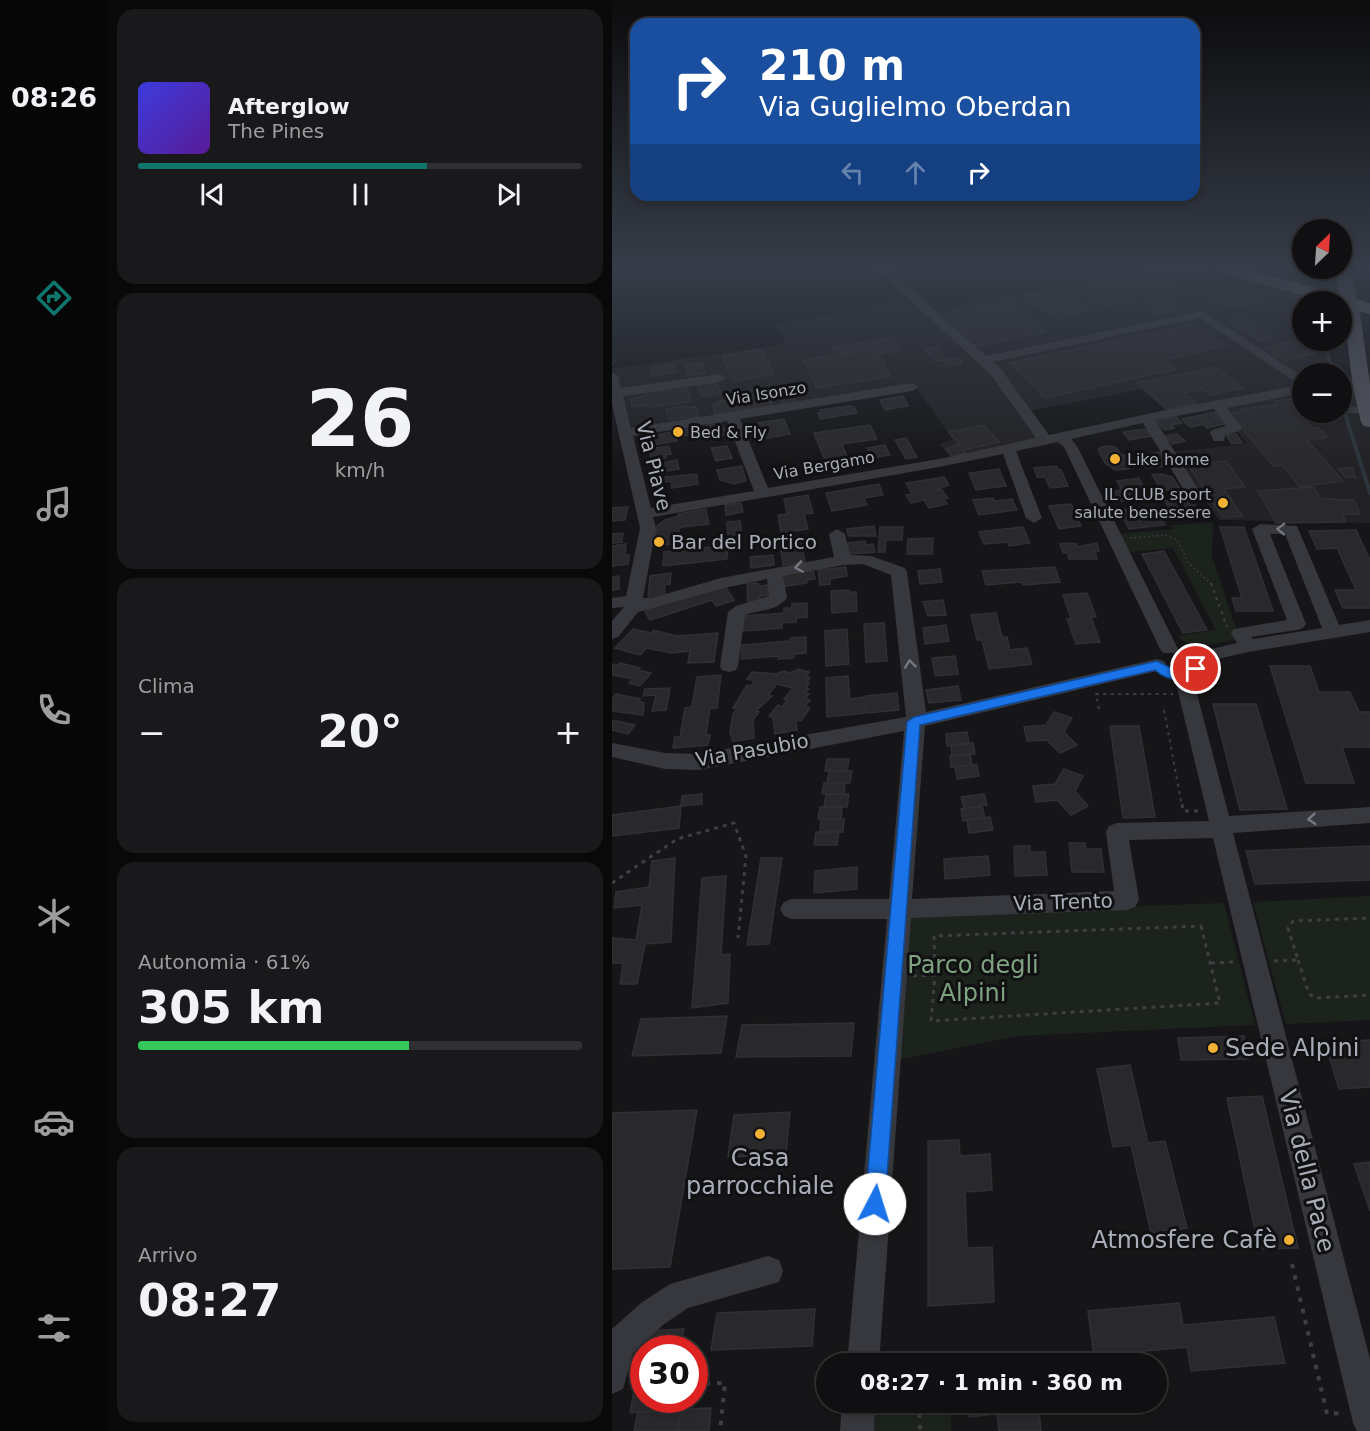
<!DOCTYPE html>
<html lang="it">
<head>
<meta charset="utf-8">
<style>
  :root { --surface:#101012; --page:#19191b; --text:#f1f3f6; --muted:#9c9d9f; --line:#303032; --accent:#0f766e }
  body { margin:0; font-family:"DejaVu Sans",sans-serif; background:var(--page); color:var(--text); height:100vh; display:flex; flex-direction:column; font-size:22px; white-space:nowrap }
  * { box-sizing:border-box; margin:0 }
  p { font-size:20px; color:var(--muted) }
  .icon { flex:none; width:33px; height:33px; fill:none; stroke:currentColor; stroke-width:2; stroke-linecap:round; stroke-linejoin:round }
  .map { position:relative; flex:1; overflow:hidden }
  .drawer { display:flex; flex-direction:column; gap:9px; padding:9px; background:#09090a; width:504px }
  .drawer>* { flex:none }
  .guide { position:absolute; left:18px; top:18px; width:570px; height:183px; border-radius:18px; box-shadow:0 3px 9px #0003,0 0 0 2px var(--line); background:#1a4fa0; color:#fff; overflow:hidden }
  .needle { width:39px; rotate:25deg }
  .buttons { position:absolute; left:680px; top:219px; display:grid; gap:12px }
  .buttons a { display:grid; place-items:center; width:60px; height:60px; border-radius:50%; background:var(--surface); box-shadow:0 3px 9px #0003,0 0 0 2px var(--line); font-size:30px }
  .speed { position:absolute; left:18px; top:1335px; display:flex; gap:12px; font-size:30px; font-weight:700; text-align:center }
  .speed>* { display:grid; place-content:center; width:78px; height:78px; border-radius:50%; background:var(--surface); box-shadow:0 3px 9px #0003,0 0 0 2px var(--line); line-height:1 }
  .speed .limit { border:9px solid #d22; background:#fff; color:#111 }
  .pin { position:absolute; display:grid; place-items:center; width:51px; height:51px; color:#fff; margin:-26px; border:3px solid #fff; border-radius:50%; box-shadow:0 2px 6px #0007 }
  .me { position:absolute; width:66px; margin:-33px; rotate:5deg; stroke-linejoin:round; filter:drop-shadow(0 0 4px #0008) }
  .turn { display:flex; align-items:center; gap:21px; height:126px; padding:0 30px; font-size:27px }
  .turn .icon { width:78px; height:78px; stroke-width:2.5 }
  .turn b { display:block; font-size:42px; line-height:51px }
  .lanes { display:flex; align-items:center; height:57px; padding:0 30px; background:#0003; justify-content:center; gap:30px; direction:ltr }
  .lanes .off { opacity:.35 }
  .big { font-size:45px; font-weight:700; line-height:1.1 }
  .drawer .widget { flex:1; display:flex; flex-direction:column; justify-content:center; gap:9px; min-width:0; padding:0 21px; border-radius:18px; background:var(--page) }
  .drawer .dial { align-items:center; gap:0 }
  .dial b { font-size:78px; line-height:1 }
  .song { display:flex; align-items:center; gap:18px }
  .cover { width:72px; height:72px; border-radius:9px; background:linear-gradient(135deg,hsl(240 70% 55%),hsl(270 70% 35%)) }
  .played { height:6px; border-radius:3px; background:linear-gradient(90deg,var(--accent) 65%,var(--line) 65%) }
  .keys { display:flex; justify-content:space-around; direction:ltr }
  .heat { display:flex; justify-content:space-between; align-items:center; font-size:33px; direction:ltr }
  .charge { height:9px; border-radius:4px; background:linear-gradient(90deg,#34c759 61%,var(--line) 0) }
  .trip { position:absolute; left:204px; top:1353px; width:351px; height:60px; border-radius:30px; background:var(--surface); box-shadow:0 3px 9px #0003,0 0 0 2px var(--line); font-weight:700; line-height:60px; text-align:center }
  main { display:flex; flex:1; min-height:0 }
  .dock { display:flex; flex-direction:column; width:108px; justify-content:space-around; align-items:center; background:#060607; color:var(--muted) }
  .dock .icon { width:42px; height:42px }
  .dock .on { color:var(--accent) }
  .dock b { font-size:27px; color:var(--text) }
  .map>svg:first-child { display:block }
  .built { fill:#222225 }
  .green { fill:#1c231d }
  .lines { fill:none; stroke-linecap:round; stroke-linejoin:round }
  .stream-far1 { stroke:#2c353c; stroke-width:3 }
  .stream { stroke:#2c353c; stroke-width:4 }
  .building { fill:#29292c; stroke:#303034; stroke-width:1.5 }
  .path-far3 { stroke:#3d3f44; stroke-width:1.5; stroke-dasharray:1.5 3; stroke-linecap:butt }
  .path-far2 { stroke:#3d3f44; stroke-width:2; stroke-dasharray:3 4.5; stroke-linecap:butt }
  .path-far1 { stroke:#3d3f44; stroke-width:3; stroke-dasharray:4 5; stroke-linecap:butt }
  .path { stroke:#3d3f44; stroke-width:4; stroke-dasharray:4.5 7; stroke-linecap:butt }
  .minor { fill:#37383d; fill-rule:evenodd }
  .major { fill:#53555c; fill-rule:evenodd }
  .highway { fill:#63666e; fill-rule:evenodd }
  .major-bridge { stroke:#53555c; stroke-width:16 }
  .oneway { stroke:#757881 }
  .route { fill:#1a73e8; stroke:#114b97; stroke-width:1.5 }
  .poi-dot { fill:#f2b134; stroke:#111113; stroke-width:2 }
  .labels { text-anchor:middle; stroke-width:6; stroke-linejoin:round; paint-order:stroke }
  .far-street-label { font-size:16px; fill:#a8adb8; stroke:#111113 }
  .far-poi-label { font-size:16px; fill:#a8adb8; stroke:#111113; text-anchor:start }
  .street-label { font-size:20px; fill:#a8adb8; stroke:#111113 }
  .poi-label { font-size:20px; fill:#a8adb8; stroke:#111113; text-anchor:start }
  .near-park-label { font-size:24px; fill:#7fa381; stroke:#111113 }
  .near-poi-label { font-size:24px; fill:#a8adb8; stroke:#111113; text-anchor:start }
  .near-street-label { font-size:24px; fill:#a8adb8; stroke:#111113 }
</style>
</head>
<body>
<main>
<nav class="dock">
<b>08:26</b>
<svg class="icon on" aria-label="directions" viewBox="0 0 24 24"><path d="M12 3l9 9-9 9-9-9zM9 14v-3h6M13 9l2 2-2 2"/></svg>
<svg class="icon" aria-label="music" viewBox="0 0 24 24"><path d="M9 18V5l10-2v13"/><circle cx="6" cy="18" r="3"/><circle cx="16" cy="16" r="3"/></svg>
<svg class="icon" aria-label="phone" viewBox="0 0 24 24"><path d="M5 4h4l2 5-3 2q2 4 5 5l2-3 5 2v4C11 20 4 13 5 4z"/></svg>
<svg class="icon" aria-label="climate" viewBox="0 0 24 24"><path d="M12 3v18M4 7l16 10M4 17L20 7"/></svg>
<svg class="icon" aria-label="car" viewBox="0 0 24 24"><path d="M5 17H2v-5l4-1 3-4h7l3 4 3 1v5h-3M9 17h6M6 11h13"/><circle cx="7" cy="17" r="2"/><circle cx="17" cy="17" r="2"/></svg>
<svg class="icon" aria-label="filters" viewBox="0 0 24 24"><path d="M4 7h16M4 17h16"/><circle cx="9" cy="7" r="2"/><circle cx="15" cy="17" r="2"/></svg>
</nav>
<section class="drawer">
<div class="widget">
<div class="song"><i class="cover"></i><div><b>Afterglow</b><p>The Pines</p></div></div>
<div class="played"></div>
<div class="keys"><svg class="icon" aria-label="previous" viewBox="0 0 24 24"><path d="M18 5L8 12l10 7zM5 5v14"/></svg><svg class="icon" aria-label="pause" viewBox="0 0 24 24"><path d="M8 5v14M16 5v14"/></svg><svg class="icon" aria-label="next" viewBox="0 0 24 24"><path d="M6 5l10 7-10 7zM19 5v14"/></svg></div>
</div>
<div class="widget dial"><b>26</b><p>km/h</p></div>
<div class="widget"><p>Clima</p>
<div class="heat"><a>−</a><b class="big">20°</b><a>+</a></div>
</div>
<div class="widget"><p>Autonomia · 61%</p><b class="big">305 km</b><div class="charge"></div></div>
<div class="widget"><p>Arrivo</p><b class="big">08:27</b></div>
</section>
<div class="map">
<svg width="758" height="1431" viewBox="0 0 758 1431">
  <rect width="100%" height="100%" fill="#161618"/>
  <path class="built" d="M543 268H591L698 298 699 301 690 302V340L710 341 719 373 690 374V412H729V380L758 373V523L607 520 559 452 635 444 605 404 559 414 531 389 416 411 437 440 341 459 327 444 341 440 302 384 20 428 0 369 174 344 164 324 295 300 315 311Z"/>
  <path class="green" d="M601 523 600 556 627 639C607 642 581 653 566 636L604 630 561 548 517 552 508 534 562 529 559 525Z
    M758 896V1020L674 1024 641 902Z
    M612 903 643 1025 406 1036 285 1060 295 915Z
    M261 1403H339V1431H260Z"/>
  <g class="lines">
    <path class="stream-far1" d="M707 268 708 279
      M712 340 721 374
      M729 400 732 409"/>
    <path class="stream" d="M731 407 758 493"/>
  </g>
  <path class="building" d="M527 272 537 278 549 276 567 287 532 295 520 287 527 285 524 283 500 288 520 301 492 307 468 290 463 291 457 287Z
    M600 288 648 302 620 308 591 290Z
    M445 289 476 311 443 318 412 296Z
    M552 300 567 309 545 314 538 309 544 308 537 303Z
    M398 301 434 332 360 347 327 315Z
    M629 318 660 338 648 341 617 321Z
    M583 324 614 346 551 360 563 369 433 398 397 363Z
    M279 338 287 351 266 354 263 349 224 355 220 347Z
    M690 339 702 340 708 344 694 347 704 353 673 361 653 348Z
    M323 347 334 360 347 358 350 363 336 366 332 360 323 361 313 349Z
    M149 349 162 374 122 381 110 356Z
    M263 349 279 376 205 388 192 360Z
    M90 363 93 373 76 376 73 365Z
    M61 364 64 372 40 376 38 370H42L41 367Z
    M604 367 631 388 599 395 591 389 573 393 584 403 554 409 525 383Z
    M103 381 109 393 90 397 85 384Z
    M74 385 79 401 36 408 35 405 20 407 19 399 34 396 33 391Z
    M177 385 183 402 170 404 164 387Z
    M156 394 161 405 103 414 101 405 105 402Z
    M291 396 296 406 273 410 268 400Z
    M690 398V402L678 403 700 428 706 427 715 437 695 440 731 481 688 487 670 465 661 466 618 413 630 412 628 409 665 405 662 401Z
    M73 406 74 408 84 407 87 417 57 419 54 409Z
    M237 406 242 407 245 413 208 419 206 413 209 412 208 410Z
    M603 412 612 424 595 428 591 424 598 423 589 415Z
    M589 415 598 423 578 427 570 419Z
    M564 417 570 423 559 425 562 428 552 430 543 421Z
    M172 419 178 434 151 439 145 423Z
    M109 421 111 429 115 428 118 434 103 437 100 431 97 432 94 424Z
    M258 425 265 439 230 444 237 462 215 465 202 433Z
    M372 425 387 442 352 450 354 453 340 456 334 449 347 444 337 432Z
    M75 427 77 435 64 437 65 441 34 446 32 437 62 432 61 429Z
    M533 429 540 436 517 440 511 432Z
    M565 434 573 441 560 444 553 436Z
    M624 434 630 443 620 444 614 435Z
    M294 438 305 457 294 459 283 440Z
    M273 445 278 455 260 458 255 448Z
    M57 446 59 454 53 455 54 458 39 460 37 449Z
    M115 446 120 458 104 461 99 448Z
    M499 446 505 448 509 455H513L519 466 517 469 503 470 493 463 486 450 489 447Z
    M549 452 558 466 534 468 525 455Z
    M65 460 67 469 46 473 44 464Z
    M614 461 633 487 612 489 630 516 611 518 576 465Z
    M130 466 134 481 122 484 108 480 105 470Z
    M445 466 446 470H449L456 486 438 488 433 477H425L422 468Z
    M740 467 744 478 732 476 727 469Z
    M387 469 394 486 364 490 357 473Z
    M85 474 86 484 60 488 59 481 46 483 45 478Z
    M550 474 560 477 568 489 550 491 540 475Z
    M332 477 337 485 324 490H330L336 498 332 499 335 504 317 508 312 500 299 503 294 495 300 494 294 483Z
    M527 478 534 491 523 492 527 499 502 502 497 492 510 490 505 481Z
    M267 484 271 495 252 498 255 505 220 511 214 493Z
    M701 487 709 499 742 500 748 514H730L734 522 664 523 646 491Z
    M196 495 201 513 192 514 196 529 169 533 166 515 175 514 172 499Z
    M381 498 382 501 400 499 405 510 367 515 361 500Z
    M575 499 578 505H583L588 512 582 513 585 516 571 518 566 509 558 510 553 501Z
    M129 503 131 512 114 515 113 505Z
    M459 504 469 526 447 529 437 506Z
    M542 506 553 525 517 529 507 510Z
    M16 507 13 520 0 521V508Z
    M94 509 97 524 70 527 67 529V543L43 546 44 527 53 520 67 516 66 514Z
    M128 521 130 535 116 536 115 522Z
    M262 526 264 536H236L235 529Z
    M268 527H291L290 540H274L273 552H266Z
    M411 527 418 543 397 546 396 542 372 544 367 532Z
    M608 527H632L661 611H624L620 598H630Z
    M744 530 758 560V608H731L723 590H744L725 548 705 549 697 531Z
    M11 533 10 542 0 543V534Z
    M195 538 197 546 190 547 193 562 171 565 168 542Z
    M321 538 320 554H295L296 539Z
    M253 541 254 545 261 544 263 552 237 554 236 543Z
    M457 543 465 544 466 547 485 543 487 551H483L485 559H457L456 553H451L448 544Z
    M14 544 13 555H17L16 564 0 566V546Z
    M116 545 115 559 51 566 52 552Z
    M552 551 595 630 571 633 530 554Z
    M161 555 162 565 139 568 138 557Z
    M234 567 235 576 218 579V584L208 585 206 570Z
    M443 567 448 582 411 585 410 582 374 585 370 571Z
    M328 569 330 582 308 584 306 571Z
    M201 570 203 579 194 580 195 583 169 587 166 576Z
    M59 573 58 584 53 585 52 597 36 599 38 576Z
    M7 576V589L0 590V577Z
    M146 583V586L156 585V595L148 596V602L136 603 135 584Z
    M112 585 122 600 104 606 100 600 38 620 32 610Z
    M237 590 238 592H244L245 611 220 613 219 591Z
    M475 593 484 617H479L488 642 464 644 455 619H459L451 595Z
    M331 600 334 615 316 616 311 602Z
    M195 603V617L184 618V622L170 623V628L131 631 132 616 172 613V608H180V604Z
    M384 613 390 637H395L398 650 415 648 420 664 377 669 370 640H365L359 615Z
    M272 623 275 661 254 662 252 624Z
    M334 625 337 641 313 644 311 628Z
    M21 629 39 633 42 630 64 636 106 633 102 662 76 663 78 651 60 653 34 648 28 655 3 648Z
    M235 629 237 664 214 666 213 631Z
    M194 637V653L182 654 181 658 166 659V656L129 659 130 645 178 641V638Z
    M343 656 346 674 323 676 320 658Z
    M8 663 28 668 27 670 39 673 28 686 17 683 21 679 0 675V664L6 665Z
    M658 666H698L707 692H738L747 712H758V747H730L742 783H694Z
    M186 669 197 672 194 676 198 678 195 682 197 683 194 688 197 689 193 693 197 694 193 699 198 700 193 706 198 708 189 721 184 720 185 730 163 734 161 718 157 716 166 705 170 707 175 700 172 699 181 688 165 684 156 695 160 696 144 711 147 712 141 720 142 738 121 742 118 732 121 714 125 709 121 708 135 685 139 686 143 681 135 679 140 672 164 674 172 671 178 673Z
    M109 675 105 708H98L94 735H98L96 745 61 748 63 737H68L73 708 80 707 85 677Z
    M236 676 238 699 252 697 253 713 215 717 214 678Z
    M346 686 349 700 317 703 314 690Z
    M58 688 54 710 40 711 44 695 31 696 33 689Z
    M285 693 287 710 255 713 254 696Z
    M4 694 28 699 26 701 32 703 31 715 0 711V699Z
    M601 704H644L675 809 628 810Z
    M442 712 460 718 452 732 465 745 448 753 435 740 415 741 412 727 434 725Z
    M0 720 23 725 16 734 0 730Z
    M498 726H527L543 817 511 818Z
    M355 732 357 744 335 746 334 734Z
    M361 743 363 754 340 756 339 745Z
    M358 754 360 765 339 767 338 756Z
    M215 759H237L235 771H213Z
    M360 765H365L367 776 345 779 343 767Z
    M452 769 471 776 463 791 476 806 459 815 445 800 424 802 421 786 443 784Z
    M217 771H240L238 783H215Z
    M212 783H233L232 794H210Z
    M90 794V804L69 806 70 796Z
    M214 794H237L235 807H212Z
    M372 794 375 805 352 809 349 797Z
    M69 806 67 828 0 836V815Z
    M230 806 229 819H206L208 807Z
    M370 806 373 818 351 821 349 809Z
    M378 817 381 830 357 833 355 820Z
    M209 819H232L231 832H208Z
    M204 832H227L225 845H202Z
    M457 843H473L474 849H489L492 872H460Z
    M402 846H418V852H433L435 875 403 876Z
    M758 846V880L643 884 634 851Z
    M376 856 378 875 333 879 332 859Z
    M63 858 59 942 33 944 25 984H8L11 963H0V938L24 940 30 905 2 908 4 892 37 887 40 861Z
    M149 858H170L157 944 135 945Z
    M245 867V889L202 893 203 871Z
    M114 876 109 955 118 954 116 1003 80 1008 90 878Z
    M115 1016 109 1053 20 1056 29 1019Z
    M242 1023 239 1056 124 1057 130 1025Z
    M632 1036 637 1059 569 1060 566 1038Z
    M758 1040V1087L727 1089 713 1043Z
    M518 1065 536 1143 553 1141 575 1228 539 1233 519 1145 501 1147 485 1069Z
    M650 1096 686 1248 647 1249 615 1098Z
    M85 1110 58 1267 0 1269V1113Z
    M178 1112 174 1154 116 1157 122 1115Z
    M347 1140 348 1156 378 1154 380 1190 353 1192 355 1248 380 1247 382 1302 316 1306V1141Z
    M758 1162V1211L742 1164Z
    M567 1303 571 1325 662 1317 673 1363 579 1371 575 1347 482 1356 476 1311Z
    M203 1309 200 1346 99 1350 105 1313Z
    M72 1329 69 1348H32V1400H62L60 1410 18 1413 32 1331Z
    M356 1402H426L429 1431H387L385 1414 357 1417Z
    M99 1408 97 1431H66L69 1409Z
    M69 1409 66 1431H22L26 1412Z"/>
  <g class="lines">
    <path class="path-far3" d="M0 347 4 362 0 363
      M518 538 553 535 565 540 576 562 600 585"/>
    <path class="path-far2" d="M599 583 615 627
      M487 709 484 694H561
      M552 710 570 806"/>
    <path class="path-far1" d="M570 804 571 811H587
      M0 883 65 839 122 823 134 856 126 938
      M589 926 608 1003 319 1021 323 975 322 936Z
      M686 960 697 994 704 998 758 995
      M662 961 686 960 676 928 681 921 758 918
      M599 963 623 962
      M301 976 323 975"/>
    <path class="path" d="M680 1264 715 1414 732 1413
      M82 1384 113 1383 108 1431
      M307 1402 308 1431"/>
    <path class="minor" d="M264 268H275L374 356 590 311 690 376V393L615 408 630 428 628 431 613 435 612 441H602L598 433 600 430 614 426 602 409 543 420 588 492 585 495H575L531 423 459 439 465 446 566 649 563 653H551L548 649 452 447 446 442 404 451 430 518 422 523 414 518 391 454 327 467 41 517 44 528 31 598H40L109 578 222 557 217 534 225 529 233 534 238 555 259 556 293 568 295 572 314 712 545 659 552 661 554 665 552 669 545 671 313 726 300 899 502 891 494 832 497 826 505 823 597 821 562 675 564 671 571 669 578 671 580 675 617 816 758 807V823L621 833 758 1359V1431H745L741 1423 601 838 517 840 527 900 523 907 515 910 299 918 267 1364H235L275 919H180L172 916 168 909 172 902 180 899H277L292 731 86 770 53 769 0 757V743L53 753 86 754 294 717 279 575 251 564 231 565 171 576 175 598C165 611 147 610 133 615L126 666 124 670 117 672 110 670 108 666 116 612 124 606 157 596 155 579 112 588 26 612 6 637 0 639V621L12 607 0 608V598L14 596 28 528 0 404V372L6 376 9 388 108 374 114 378 108 382 11 396 19 428 300 383 307 387 300 391 128 419 156 488 327 459 424 438 379 375ZM588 318 688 385 559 409 437 435 389 369 381 362ZM115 421 142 491 39 508 21 436Z
      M729 379 755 385 757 388 750 392 729 387Z
      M729 406 758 407V413H724L729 412Z
      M648 524 685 526 727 625 758 620V632L636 652 584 664 578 662 575 658 578 654 625 643 619 633 622 629 675 620 640 529ZM658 534H673L710 628 641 639 639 637 685 630 691 628 694 624Z
      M156 1256 167 1260 171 1271 167 1282 76 1308 51 1325 21 1353 11 1389 0 1394V1329L29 1303 58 1284Z
      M230 1402H263L262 1431H228Z"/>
    <path class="major" d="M723 268H737L740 281 738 284H728Z
      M740 309 748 314 758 384V427L752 426 749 422 741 388 732 314Z"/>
    <path class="highway" d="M606 268H631L758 303V314L729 306V302H713L608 272Z"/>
    <path class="major-bridge" d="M733 281 740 314"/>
  </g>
  <defs><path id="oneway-chevron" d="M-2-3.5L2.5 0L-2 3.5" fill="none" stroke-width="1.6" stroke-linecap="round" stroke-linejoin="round" transform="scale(1.5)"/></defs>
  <g class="oneway">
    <use href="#oneway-chevron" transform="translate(669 529) rotate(-178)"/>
    <use href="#oneway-chevron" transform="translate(187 567) rotate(171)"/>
    <use href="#oneway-chevron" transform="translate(298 664) rotate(-97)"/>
    <use href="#oneway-chevron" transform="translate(700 819) rotate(176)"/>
  </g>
  <linearGradient id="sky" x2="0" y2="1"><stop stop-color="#0c0c0d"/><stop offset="0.57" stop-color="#363c48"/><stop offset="1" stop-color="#363c48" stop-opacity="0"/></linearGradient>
  <rect width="758" height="468" fill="url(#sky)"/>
  <path class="route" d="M545 661 564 671H571L584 665 590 669C578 684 556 682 543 670L308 725 273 1204 270 1211 263 1214 256 1211 253 1204 295 722 302 717Z"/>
  <g class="poi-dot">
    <circle cx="66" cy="432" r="6"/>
    <circle cx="503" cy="459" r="6"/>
    <circle cx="611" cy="503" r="6"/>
    <circle cx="47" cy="542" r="6"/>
    <circle cx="601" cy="1048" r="6"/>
    <circle cx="148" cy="1134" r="6"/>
    <circle cx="677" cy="1240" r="6"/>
  </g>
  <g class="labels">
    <g class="far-street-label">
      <text transform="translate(154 393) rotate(-9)" y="6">Via Isonzo</text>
      <text transform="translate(212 465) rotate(-10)" y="6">Via Bergamo</text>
    </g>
    <g class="far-poi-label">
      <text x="78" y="438">Bed &amp; Fly</text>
      <text x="515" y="465">Like home</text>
      <text x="599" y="500" text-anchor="end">IL CLUB sport<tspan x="599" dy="18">salute benessere</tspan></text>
    </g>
    <g class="street-label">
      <text transform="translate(42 466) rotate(76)" y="7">Via Piave</text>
      <text transform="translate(140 750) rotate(-10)" y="7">Via Pasubio</text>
      <text transform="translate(451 902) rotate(-2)" y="7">Via Trento</text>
    </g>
    <g class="poi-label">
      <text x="59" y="549">Bar del Portico</text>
    </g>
    <g class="near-park-label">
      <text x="361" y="973">Parco degli<tspan x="361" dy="28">Alpini</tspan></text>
    </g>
    <g class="near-poi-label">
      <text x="613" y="1056">Sede Alpini</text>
      <text x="148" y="1166" text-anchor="middle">Casa<tspan x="148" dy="28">parrocchiale</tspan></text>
      <text x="665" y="1248" text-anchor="end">Atmosfere Cafè</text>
    </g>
    <g class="near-street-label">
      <text transform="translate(695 1171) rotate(76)" y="8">Via della Pace</text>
    </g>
  </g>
</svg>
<div class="buttons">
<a><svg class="needle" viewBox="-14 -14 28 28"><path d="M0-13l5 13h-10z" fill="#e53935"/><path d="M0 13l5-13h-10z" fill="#9c9d9f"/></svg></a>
<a>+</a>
<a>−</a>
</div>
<div class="speed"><div class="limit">30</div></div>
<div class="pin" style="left:584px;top:669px;background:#d93025"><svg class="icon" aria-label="arrive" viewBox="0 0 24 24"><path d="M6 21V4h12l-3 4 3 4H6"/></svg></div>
<svg class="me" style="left:263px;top:1204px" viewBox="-20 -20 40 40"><circle r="19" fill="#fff"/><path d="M0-13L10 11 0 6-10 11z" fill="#1a73e8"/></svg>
<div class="trip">08:27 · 1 min · 360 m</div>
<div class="guide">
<div class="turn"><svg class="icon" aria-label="right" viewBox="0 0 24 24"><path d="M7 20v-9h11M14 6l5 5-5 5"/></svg><div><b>210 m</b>Via Guglielmo Oberdan</div></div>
<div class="lanes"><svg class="icon off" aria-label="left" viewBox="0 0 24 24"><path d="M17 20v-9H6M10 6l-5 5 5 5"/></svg><svg class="icon off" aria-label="ahead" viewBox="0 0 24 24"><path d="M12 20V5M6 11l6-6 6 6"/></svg><svg class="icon" aria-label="right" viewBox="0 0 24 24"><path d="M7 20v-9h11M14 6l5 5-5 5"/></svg></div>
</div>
</div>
</main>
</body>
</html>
